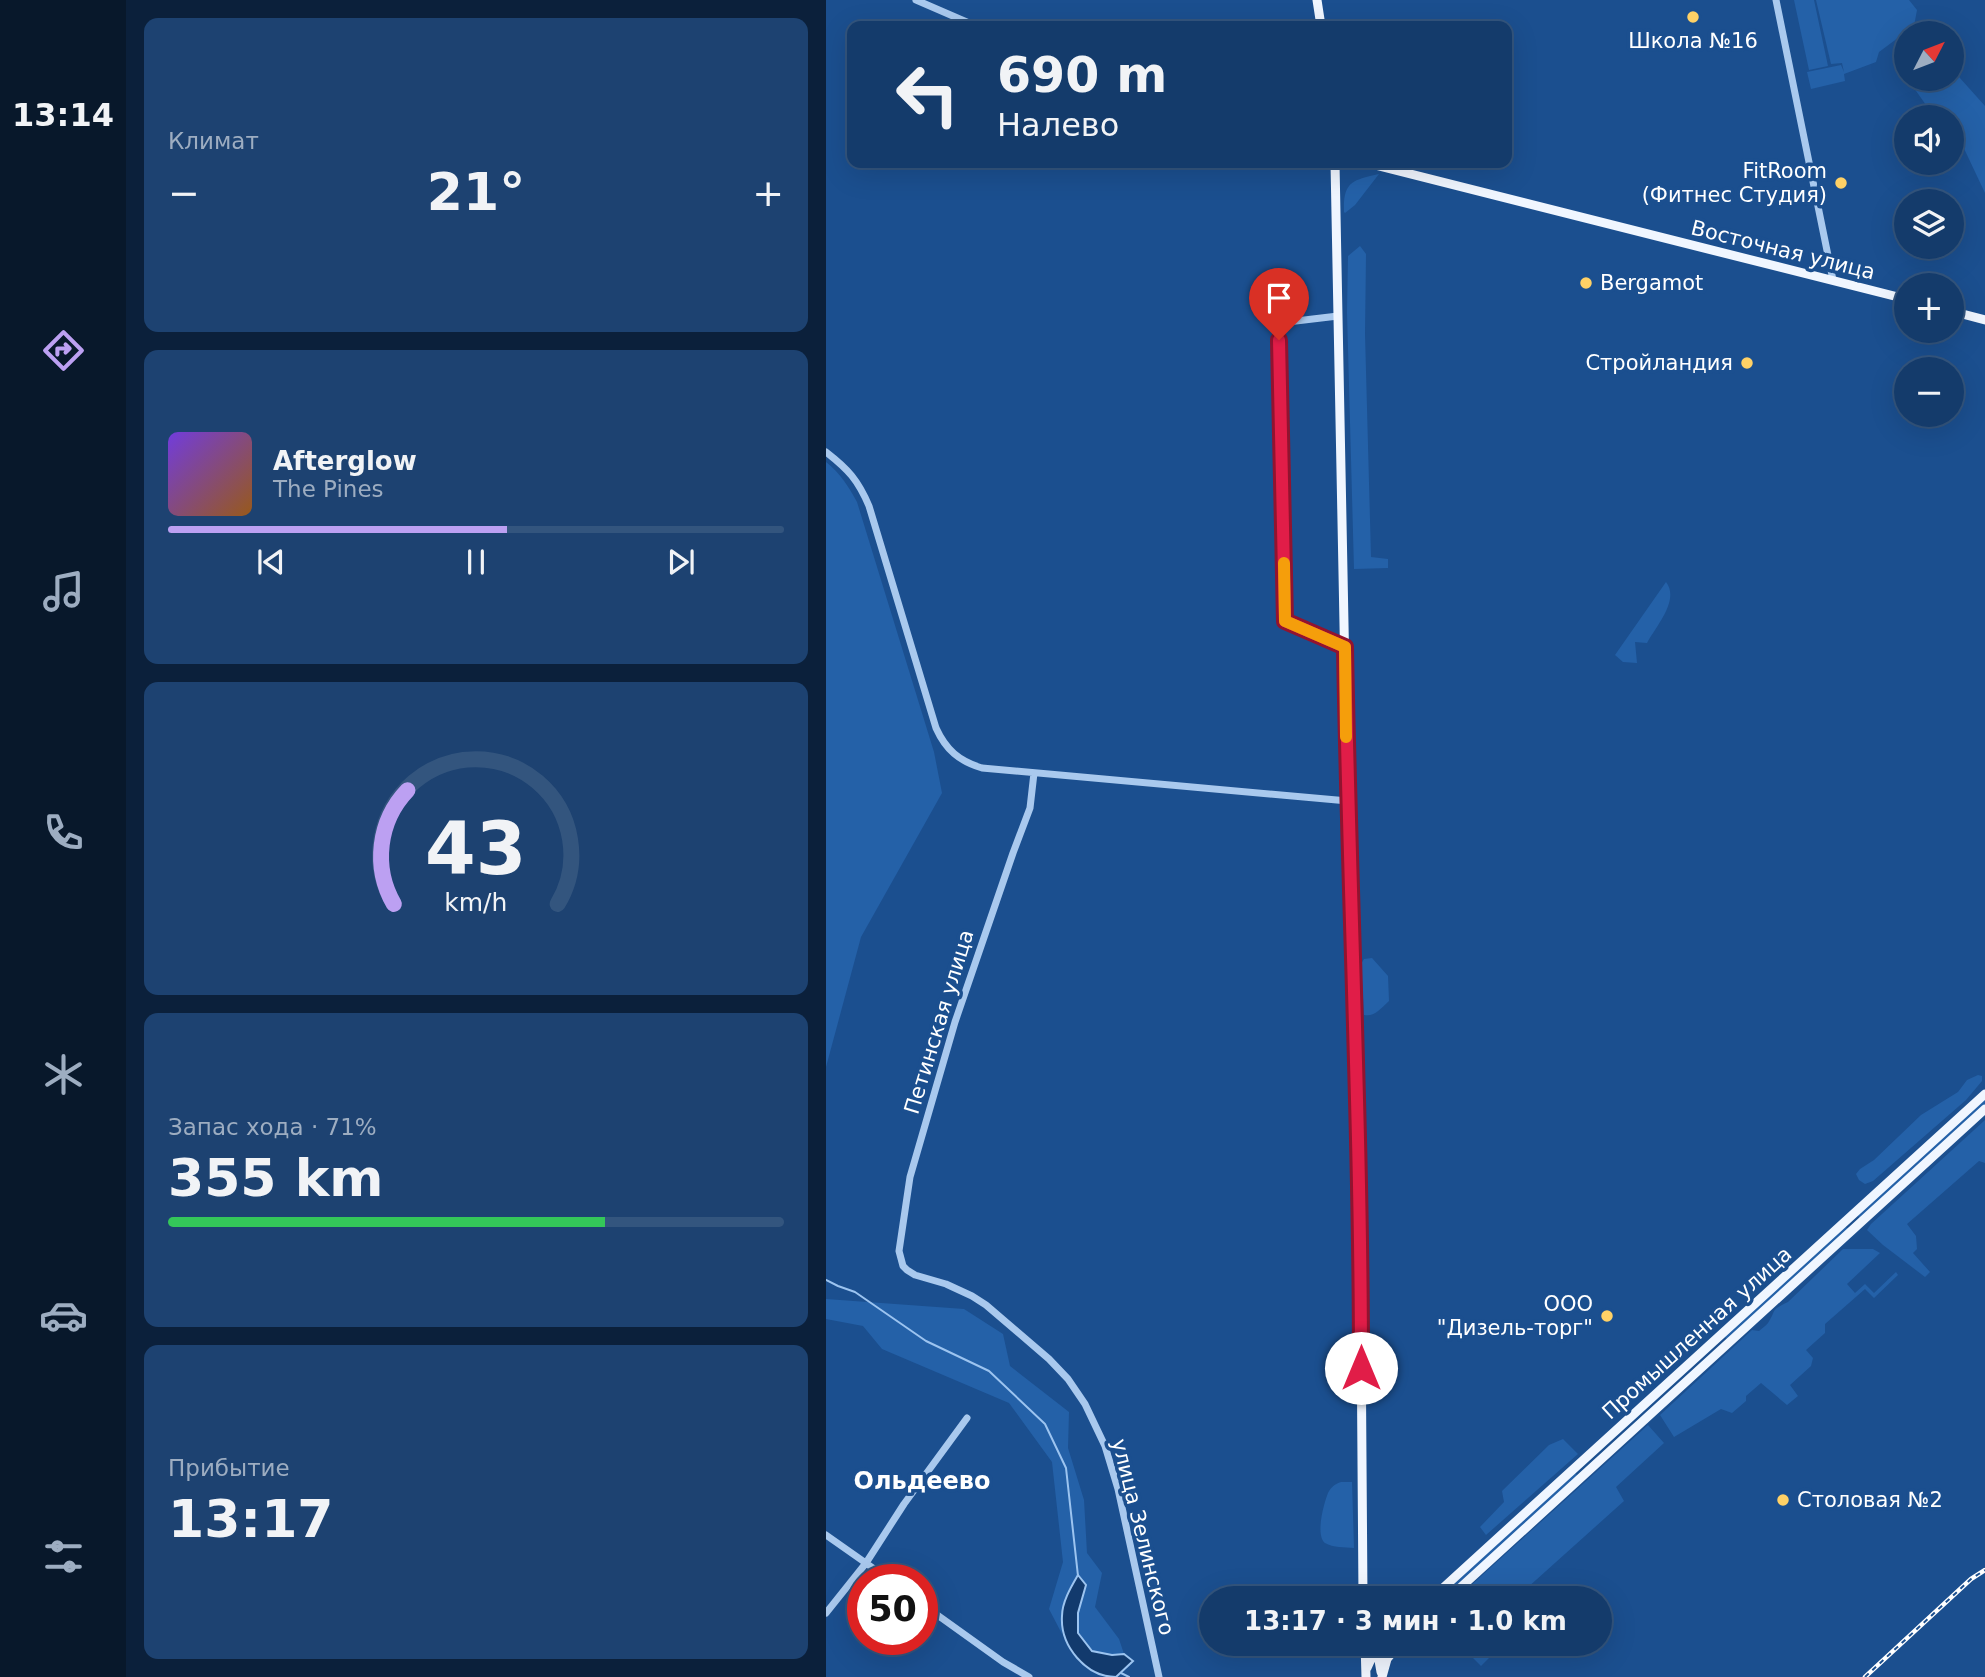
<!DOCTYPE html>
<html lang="ru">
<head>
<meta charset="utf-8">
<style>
  :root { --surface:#143b6b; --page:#1d4271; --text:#f1f3f6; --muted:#9dadc1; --line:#33557e; --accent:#bca0f2 }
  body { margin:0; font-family:"DejaVu Sans",sans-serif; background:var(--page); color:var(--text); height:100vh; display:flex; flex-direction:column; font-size:26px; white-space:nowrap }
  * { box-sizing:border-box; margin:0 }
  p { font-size:23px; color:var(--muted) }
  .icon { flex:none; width:38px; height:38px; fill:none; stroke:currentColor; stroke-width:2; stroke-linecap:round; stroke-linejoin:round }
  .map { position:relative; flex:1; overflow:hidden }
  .side { display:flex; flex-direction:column; gap:18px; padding:18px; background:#0b203b; width:700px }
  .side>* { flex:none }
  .guide { position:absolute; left:21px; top:21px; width:665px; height:147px; border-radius:14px; box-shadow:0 7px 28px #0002,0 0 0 2px var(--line); background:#143b6b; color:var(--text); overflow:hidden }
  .needle { width:46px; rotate:48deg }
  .controls { position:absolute; left:1068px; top:21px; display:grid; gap:14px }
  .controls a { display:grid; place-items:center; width:70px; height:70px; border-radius:50%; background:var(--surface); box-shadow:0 7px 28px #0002,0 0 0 2px var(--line); font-size:35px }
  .speed { position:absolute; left:21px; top:1564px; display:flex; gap:14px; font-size:35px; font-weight:700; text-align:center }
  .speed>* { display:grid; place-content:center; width:91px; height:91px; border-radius:50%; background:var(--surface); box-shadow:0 7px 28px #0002,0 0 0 2px var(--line); line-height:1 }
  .speed .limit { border:10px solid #d22; background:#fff; color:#111 }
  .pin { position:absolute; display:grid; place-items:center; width:60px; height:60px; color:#fff; margin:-72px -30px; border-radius:50% 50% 50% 0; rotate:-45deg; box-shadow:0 0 7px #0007 }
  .pin .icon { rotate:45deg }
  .me { position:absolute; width:77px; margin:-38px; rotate:0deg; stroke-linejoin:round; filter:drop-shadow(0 0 5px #0008) }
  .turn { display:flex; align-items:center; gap:24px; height:147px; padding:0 35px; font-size:32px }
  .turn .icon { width:91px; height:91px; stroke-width:2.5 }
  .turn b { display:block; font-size:49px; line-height:60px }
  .big { font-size:52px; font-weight:800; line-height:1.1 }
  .side .widget { flex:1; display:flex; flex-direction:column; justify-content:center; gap:10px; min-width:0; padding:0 24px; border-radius:14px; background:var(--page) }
  .side .dial { align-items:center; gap:0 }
  .dial svg { height:182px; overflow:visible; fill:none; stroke:var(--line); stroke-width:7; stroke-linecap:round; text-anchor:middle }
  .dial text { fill:var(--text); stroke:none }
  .song { display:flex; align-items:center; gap:21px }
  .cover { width:84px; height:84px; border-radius:10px; background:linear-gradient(135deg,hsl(260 70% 55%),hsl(30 70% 35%)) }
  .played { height:7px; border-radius:4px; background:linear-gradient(90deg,var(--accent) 55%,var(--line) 55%) }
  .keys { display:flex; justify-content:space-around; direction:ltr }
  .heat { display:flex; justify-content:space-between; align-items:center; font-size:38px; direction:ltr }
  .charge { height:10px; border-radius:5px; background:linear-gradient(90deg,#34c759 71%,var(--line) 0) }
  .trip { position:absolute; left:373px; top:1586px; width:413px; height:70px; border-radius:35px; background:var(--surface); box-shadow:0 7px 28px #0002,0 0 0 2px var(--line); font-weight:800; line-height:70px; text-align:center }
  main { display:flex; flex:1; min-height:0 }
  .dock { display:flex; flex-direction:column; width:126px; justify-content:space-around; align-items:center; background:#08182b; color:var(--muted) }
  .dock .icon { width:49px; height:49px }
  .dock .current { color:var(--accent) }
  .dock b { font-size:32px; color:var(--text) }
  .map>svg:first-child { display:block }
  .green { fill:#2461a8 }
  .water { fill:#123a6d; stroke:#9cc4f0; stroke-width:2 }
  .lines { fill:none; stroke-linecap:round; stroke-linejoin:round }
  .stream { stroke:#9cc4f0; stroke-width:2 }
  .minor { stroke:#a9c9ee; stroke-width:7 }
  .major { stroke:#f0f6ff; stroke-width:9 }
  .rail-casing { stroke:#fff; stroke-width:4.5 }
  .rail { stroke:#1b4f8f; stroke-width:2; stroke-dasharray:5; stroke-linecap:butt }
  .route-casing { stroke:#92132f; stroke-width:18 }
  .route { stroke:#e11d48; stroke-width:12 }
  .slow { stroke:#f59e0b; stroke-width:12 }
  .poi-dot { fill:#ffd166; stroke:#1b4f8f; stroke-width:2.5 }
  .labels { text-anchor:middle; stroke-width:7; stroke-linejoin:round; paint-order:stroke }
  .poi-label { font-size:21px; fill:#fff; stroke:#1b4f8f; text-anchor:end }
  .street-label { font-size:21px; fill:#fff; stroke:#1b4f8f }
  .quarter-label { font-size:24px; font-weight:bold; fill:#fff; stroke:#1b4f8f }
</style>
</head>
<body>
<main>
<nav class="dock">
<b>13:14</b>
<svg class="icon current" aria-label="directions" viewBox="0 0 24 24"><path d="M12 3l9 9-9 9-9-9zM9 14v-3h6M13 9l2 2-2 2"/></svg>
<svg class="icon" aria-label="music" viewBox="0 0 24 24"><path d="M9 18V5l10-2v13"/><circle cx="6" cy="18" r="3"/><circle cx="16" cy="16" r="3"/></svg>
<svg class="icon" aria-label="phone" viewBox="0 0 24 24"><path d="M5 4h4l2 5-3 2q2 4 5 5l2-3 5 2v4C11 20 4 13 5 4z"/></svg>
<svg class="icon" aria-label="climate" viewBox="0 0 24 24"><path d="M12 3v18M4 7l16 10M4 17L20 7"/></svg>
<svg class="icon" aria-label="car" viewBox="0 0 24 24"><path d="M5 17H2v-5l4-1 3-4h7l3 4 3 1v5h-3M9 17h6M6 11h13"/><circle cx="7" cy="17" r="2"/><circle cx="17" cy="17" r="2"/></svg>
<svg class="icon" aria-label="filters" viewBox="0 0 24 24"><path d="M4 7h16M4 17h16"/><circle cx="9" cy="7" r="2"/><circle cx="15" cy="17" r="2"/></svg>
</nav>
<section class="side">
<div class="widget"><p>Климат</p>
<div class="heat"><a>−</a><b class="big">21°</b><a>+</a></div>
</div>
<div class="widget">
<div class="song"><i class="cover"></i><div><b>Afterglow</b><p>The Pines</p></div></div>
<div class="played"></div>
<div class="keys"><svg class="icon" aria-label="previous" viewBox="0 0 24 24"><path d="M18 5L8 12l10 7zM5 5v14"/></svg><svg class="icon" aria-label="pause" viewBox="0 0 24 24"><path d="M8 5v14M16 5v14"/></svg><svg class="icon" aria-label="next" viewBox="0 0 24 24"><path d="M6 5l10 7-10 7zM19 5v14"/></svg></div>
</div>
<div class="widget dial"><svg viewBox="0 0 100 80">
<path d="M14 69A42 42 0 1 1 86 69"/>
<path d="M14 69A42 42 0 0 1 20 19" stroke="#bca0f2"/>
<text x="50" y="56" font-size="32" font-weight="700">43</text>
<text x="50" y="72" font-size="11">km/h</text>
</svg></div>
<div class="widget"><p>Запас хода · 71%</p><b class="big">355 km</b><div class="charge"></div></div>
<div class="widget"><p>Прибытие</p><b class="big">13:17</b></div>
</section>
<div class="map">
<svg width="1159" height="1677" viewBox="0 0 1159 1677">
  <rect width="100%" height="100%" fill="#1b4f8f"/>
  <path class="green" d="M968 0H988L1002 66 983 70Z
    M990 0H1083L1091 10 1088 26 1053 52 1050 62 1018 74 1019 81 985 89 981 72 1015 65 1018 72 1016 63 1005 64Z
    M1125 68 1159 106V193L1125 121V117L1120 110 1100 105 1083 81 1080 79H1125Z
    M553 174 529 205 519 213 518 212C517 182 526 180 553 174Z
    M534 246 540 254 539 334 545 557 562 559V568L528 569 521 312 522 256Z
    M0 462C14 473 23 487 31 502L108 752 116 793 35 937 0 1067Z
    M840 582C854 600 830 626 821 643L809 642 811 663 797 662 789 655Z
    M546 958 562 976 563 1001C555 1008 549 1017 538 1015L535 964 538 959Z
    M1152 1075 1156 1076V1081L1140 1100 1047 1181 1039 1184 1033 1180 1030 1174 1034 1169 1048 1160 1095 1115 1132 1092 1141 1080Z
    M1159 1099V1104L1034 1218 1031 1215Z
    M1159 1120V1163L1153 1161 1081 1224 1090 1236 1091 1249 1087 1253 1104 1272 1099 1277 1057 1245 1041 1230 1045 1224Z
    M1019 1226 1022 1229 901 1339 898 1336Z
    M1017 1249H1047L1054 1253 1021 1284 1029 1293 1039 1284 1048 1293 1070 1272 1072 1275 1048 1298 1039 1289 999 1324V1333L980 1350 987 1358 985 1366 964 1385 972 1396 961 1405 935 1383 920 1396V1401L906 1413 895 1409 848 1437 834 1415 926 1330 933 1331C936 1328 940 1326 942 1323 951 1310 943 1311 962 1302Z
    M0 1299 138 1309 177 1334 184 1366 243 1412 242 1448 258 1500 261 1553 276 1573 269 1607 293 1639 298 1654 286 1655 266 1651 252 1633V1613L260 1585 253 1575C240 1595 235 1611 236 1634L223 1609 237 1562 226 1462 183 1403 56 1349 37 1326 0 1319Z
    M822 1425 838 1443 790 1487 798 1501 690 1598H631Z
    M737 1439 752 1454 660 1535 654 1527 678 1502 676 1491 723 1445Z
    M749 1473 752 1476 618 1598H612Z
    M515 1482H526L528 1548C519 1547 507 1548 499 1543 489 1535 498 1503 502 1493 505 1487 509 1484 515 1482Z
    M632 1643H674L676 1645 655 1666Z"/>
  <path class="water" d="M252 1575 260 1585 252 1613V1633L266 1651 286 1655 298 1654 307 1661 290 1677C260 1677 234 1646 236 1616 236 1602 245 1587 252 1575Z"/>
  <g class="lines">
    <path class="stream" d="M0 1280 12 1286 29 1292 100 1341 163 1371 219 1424 240 1468 252 1576
      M295 1673 303 1677"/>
    <path class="minor" d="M90 0 150 26
      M950 0 1007 280
      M512 316 453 323 459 621 519 647
      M0 452C22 469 32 480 43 506L110 728C120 750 133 761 156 768L522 801
      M208 773 204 808 187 853 129 1022 84 1177 73 1251 77 1266 81 1270 89 1275 120 1284 146 1296 160 1305 223 1359 242 1379 259 1404 279 1446 292 1489 333 1677
      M0 1535 64 1580
      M96 1604 177 1662 203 1677
      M0 1613 40 1563 78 1504 141 1418"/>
    <path class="major" d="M491 0 495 26
      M509 163 522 829 534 1189 537 1598
      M541 163 1080 299
      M1125 311 1159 320
      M606 1598 1159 1094
      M623 1598 1159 1109
      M539 1643 540 1677
      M548 1643 551 1649 555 1672
      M541 1668 546 1657 557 1643
      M556 1677 561 1659 574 1643"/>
    <defs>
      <path id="rail" d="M1039 1677 1145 1579 1159 1570"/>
    </defs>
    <use href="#rail" class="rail-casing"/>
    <use href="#rail" class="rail"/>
  </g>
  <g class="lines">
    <defs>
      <path id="route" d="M453 340 459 621 519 647C523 887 535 1128 535 1368"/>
    </defs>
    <use href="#route" class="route-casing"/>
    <use href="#route" class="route"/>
    <path class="slow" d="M458 563 459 621 519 647 520 737"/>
  </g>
  <g class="poi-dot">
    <circle cx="867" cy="17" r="7"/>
    <circle cx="1015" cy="183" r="7"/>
    <circle cx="760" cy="283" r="7"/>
    <circle cx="921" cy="363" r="7"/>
    <circle cx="781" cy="1316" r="7"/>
    <circle cx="957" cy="1500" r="7"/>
  </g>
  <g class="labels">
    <g class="poi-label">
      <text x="867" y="48" text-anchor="middle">Школа №16</text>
      <text x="1001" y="178">FitRoom<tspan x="1001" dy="24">(Фитнес Студия)</tspan></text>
      <text x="774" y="290" text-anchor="start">Bergamot</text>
      <text x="907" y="370">Стройландия</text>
      <text x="767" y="1311">ООО<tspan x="767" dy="24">"Дизель-торг"</tspan></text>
      <text x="971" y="1507" text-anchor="start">Столовая №2</text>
    </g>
    <g class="street-label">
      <text transform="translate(957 250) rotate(14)" y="7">Восточная улица</text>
      <text transform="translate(113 1022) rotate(-73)" y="7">Петинская улица</text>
      <text transform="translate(871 1333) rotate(-42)" y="7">Промышленная улица</text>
      <text transform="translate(317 1537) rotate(76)" y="7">улица Зелинского</text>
    </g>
    <g class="quarter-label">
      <text x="96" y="1489">Ольдеево</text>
    </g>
  </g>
</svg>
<div class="controls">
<a><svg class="needle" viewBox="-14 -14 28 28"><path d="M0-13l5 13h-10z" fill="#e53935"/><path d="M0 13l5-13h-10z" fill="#9dadc1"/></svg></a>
<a><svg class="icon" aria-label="sound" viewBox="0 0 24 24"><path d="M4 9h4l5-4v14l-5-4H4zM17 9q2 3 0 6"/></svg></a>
<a><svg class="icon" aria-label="layers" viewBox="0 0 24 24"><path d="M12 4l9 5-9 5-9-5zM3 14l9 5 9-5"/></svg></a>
<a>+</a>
<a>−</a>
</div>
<div class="speed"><div class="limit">50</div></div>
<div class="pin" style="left:453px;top:340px;background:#d93025"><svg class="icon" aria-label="arrive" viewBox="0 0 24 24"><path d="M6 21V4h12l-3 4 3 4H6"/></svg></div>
<svg class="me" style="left:535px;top:1368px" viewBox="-20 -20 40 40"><circle r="19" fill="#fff"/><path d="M0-13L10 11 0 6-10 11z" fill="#e11d48"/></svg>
<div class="trip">13:17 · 3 мин · 1.0 km</div>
<div class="guide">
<div class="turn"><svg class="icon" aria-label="left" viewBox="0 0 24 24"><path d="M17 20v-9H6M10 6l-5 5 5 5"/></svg><div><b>690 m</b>Налево</div></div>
</div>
</div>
</main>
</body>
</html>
